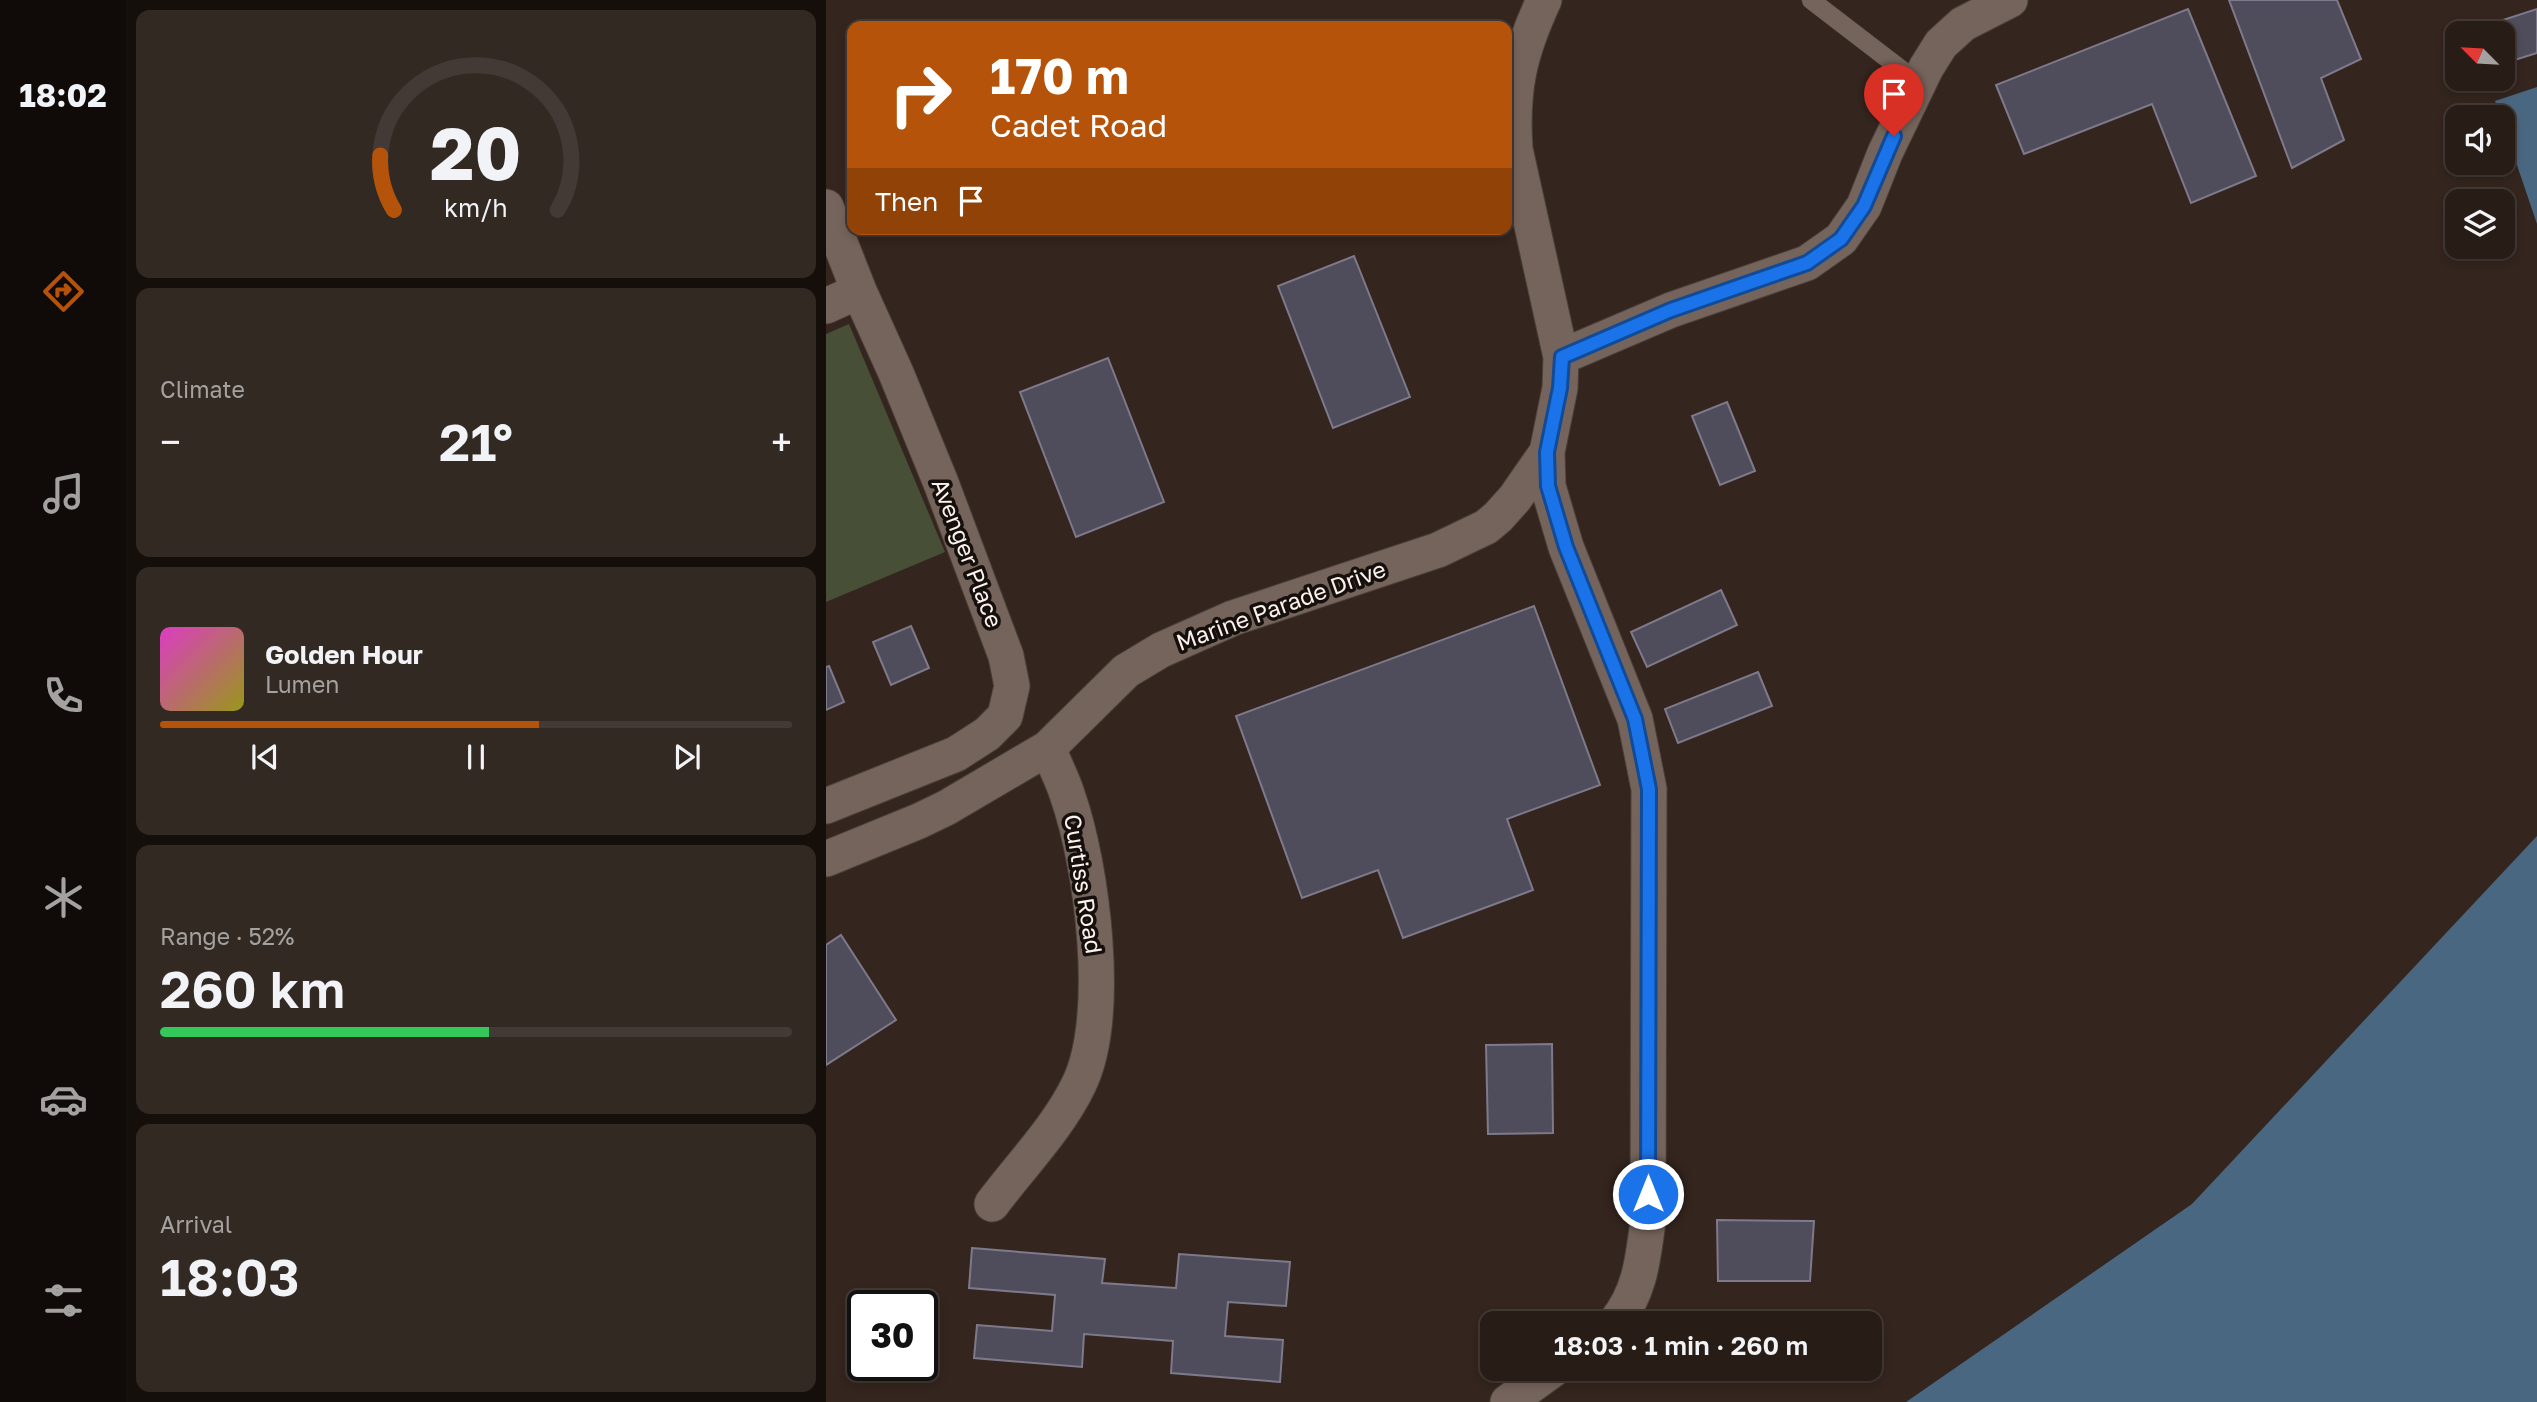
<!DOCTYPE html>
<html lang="en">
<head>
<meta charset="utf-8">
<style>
  :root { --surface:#271c16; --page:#332923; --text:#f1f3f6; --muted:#a4a1a1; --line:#433a35; --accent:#b45309 }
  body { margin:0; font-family:"Golos Text",sans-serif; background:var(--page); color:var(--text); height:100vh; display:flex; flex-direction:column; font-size:26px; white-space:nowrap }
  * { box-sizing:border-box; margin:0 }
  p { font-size:23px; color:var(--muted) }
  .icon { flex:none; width:38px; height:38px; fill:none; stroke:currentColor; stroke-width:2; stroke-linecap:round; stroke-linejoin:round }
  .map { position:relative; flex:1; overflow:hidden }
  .details { display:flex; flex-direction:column; gap:10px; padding:10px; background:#150f0c; width:700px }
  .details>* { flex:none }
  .top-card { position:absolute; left:21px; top:21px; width:665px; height:214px; border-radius:14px; box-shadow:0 4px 10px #0003,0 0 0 2px var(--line); background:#b45309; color:#fff; overflow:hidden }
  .needle { width:46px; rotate:294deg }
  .controls { position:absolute; left:1619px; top:21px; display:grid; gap:14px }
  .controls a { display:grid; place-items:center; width:70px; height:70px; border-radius:14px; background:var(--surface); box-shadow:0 4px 10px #0003,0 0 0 2px var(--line); font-size:35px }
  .speed { position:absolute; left:21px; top:1290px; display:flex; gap:14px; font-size:35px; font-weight:700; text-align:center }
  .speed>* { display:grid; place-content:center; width:91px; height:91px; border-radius:50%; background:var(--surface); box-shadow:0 4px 10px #0003,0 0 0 2px var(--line); line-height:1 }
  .speed .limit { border:4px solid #111; border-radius:10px; background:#fff; color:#111 }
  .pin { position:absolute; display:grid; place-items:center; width:60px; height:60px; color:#fff; margin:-72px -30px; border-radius:50% 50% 50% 0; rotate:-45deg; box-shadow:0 0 7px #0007 }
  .pin .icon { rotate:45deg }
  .me { position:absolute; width:77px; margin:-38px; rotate:0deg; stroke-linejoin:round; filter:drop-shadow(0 0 5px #0008) }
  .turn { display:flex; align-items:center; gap:24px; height:147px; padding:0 28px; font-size:32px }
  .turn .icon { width:91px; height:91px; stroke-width:2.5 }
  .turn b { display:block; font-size:49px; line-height:60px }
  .then { display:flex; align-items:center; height:66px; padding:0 28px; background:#0003; gap:14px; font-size:26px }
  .big { font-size:52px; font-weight:600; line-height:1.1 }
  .details .tile { flex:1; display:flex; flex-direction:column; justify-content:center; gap:10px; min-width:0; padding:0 24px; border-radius:14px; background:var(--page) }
  .details .dial { align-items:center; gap:0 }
  .dial svg { height:182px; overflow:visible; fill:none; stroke:var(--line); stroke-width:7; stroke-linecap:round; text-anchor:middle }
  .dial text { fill:var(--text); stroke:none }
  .song { display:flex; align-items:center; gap:21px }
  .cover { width:84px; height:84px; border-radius:10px; background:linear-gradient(135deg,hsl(310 70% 55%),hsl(60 70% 35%)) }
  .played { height:7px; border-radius:4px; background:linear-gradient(90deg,var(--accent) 60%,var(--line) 60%) }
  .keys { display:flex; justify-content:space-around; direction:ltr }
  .heat { display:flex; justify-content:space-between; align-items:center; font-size:38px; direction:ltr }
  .charge { height:10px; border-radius:5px; background:linear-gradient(90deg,#34c759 52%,var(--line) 0) }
  .trip { position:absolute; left:654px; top:1311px; width:402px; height:70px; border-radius:14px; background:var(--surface); box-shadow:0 4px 10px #0003,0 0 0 2px var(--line); font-weight:600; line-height:70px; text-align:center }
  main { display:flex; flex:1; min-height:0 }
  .tabs { display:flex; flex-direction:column; width:126px; justify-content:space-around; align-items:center; background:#100b09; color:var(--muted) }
  .tabs .icon { width:49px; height:49px }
  .tabs .current { color:var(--accent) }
  .tabs b { font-size:32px; color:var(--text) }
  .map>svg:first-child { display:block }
  .green { fill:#474f37 }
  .water { fill:#4a6781 }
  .building { fill:#4f4c5b; stroke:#7e7a8b; stroke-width:2 }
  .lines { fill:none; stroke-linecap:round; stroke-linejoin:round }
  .lane-casing { stroke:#4c403a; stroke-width:19 }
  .street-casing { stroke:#4c403a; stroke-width:37 }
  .lane { stroke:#75645c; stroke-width:18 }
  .street { stroke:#75645c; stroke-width:35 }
  .route-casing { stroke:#114b97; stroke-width:18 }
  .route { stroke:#1a73e8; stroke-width:12 }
  .labels { text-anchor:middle; stroke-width:7; stroke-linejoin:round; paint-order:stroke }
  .street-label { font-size:23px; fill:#fcf1ed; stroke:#16100d }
</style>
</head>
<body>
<main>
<nav class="tabs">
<b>18:02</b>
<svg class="icon current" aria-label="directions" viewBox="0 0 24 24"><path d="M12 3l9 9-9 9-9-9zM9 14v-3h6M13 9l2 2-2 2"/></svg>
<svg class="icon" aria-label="music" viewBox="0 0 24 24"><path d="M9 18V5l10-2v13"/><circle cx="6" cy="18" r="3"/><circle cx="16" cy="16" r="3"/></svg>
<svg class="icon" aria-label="phone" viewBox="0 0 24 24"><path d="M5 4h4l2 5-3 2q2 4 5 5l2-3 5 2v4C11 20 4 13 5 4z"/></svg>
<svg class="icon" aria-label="climate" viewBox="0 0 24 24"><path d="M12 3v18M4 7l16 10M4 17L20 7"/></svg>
<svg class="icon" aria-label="car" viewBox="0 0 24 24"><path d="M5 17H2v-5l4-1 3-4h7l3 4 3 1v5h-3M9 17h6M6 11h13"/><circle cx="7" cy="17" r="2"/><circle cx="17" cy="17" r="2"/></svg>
<svg class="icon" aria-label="filters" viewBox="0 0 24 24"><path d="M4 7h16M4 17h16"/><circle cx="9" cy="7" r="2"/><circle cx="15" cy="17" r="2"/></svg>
</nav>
<section class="details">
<div class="tile dial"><svg viewBox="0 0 100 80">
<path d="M14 69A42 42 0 1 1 86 69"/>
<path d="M14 69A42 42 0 0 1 8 45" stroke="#b45309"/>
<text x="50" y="56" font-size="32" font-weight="700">20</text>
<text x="50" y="72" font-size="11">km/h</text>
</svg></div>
<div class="tile"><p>Climate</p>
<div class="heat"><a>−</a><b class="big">21°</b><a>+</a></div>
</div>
<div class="tile">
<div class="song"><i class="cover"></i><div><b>Golden Hour</b><p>Lumen</p></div></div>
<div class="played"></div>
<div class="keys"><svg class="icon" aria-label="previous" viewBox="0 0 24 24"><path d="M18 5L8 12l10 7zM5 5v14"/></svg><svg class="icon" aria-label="pause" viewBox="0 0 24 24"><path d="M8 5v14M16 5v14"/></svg><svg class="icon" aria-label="next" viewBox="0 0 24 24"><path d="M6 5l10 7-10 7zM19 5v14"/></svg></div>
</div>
<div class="tile"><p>Range · 52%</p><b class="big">260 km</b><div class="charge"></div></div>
<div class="tile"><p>Arrival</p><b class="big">18:03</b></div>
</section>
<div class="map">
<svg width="1711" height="1402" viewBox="0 0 1711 1402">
  <rect width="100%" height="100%" fill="#34251e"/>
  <path class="green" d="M23 324 119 552 0 602V334Z"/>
  <path class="water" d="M1711 87V224L1677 124 1676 117H1674L1669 101Z
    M1711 836V1402H1080L1366 1204Z"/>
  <path class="building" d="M1403 0H1511L1535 59 1495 78 1518 140 1466 168Z
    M1362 9 1430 176 1365 203 1326 104 1198 154 1170 85Z
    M1711 9V53L1676 64V33H1637Z
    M528 256 584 397 507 428 452 286Z
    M282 358 338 502 250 537 194 392Z
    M901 402 929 471 894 485 866 416Z
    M895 590 911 625 821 667 805 632Z
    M708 606 774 785 681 819 707 890 577 938 552 870 476 898 410 716Z
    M85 626 103 668 65 685 47 642Z
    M3 666 18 702 0 710V667Z
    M932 672 946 706 852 743 839 709Z
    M15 935 70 1020 0 1065V945Z
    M726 1044 727 1133 662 1134 660 1045Z
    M891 1220 988 1221 984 1281H892Z
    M146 1248 279 1259 276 1283 350 1288 353 1254 464 1262 460 1306 402 1302 399 1336 457 1340 454 1382 345 1373 347 1341 258 1334 256 1367 148 1358 151 1325 226 1331 229 1295 143 1288Z"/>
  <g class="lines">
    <defs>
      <path id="lane" d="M985 0 1093 83"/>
      <path id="street" d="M718 0C693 54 685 90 689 149L735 357 734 388 721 452 722 486 740 547 809 719 823 789 822 1221C817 1259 814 1293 789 1323
        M0 207 33 291 70 373 115 483 180 656 186 686 179 716 161 734 130 754 0 806
        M0 306 33 291
        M735 357 845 310 981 263 1015 239 1038 206 1059 153 1100 68 1115 44 1137 24 1184 0
        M0 859 93 821 120 808 222 748 300 671 335 650 407 618 612 550 660 527 672 517 689 498 721 452
        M166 1204C195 1165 232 1128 253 1084 286 1016 266 866 242 797 237 780 228 764 222 748
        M682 1402 729 1368"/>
    </defs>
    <use href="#lane" class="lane-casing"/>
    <use href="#street" class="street-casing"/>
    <use href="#lane" class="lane"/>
    <use href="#street" class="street"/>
  </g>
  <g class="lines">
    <defs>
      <path id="route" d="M822 1194 823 789 809 719 740 547 722 486 721 452 734 388 736 357 845 310 981 263 1015 239 1038 206 1068 136"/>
    </defs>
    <use href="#route" class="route-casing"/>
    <use href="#route" class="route"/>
  </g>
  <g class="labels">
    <g class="street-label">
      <text transform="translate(141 553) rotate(69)" y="8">Avenger Place</text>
      <text transform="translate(455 606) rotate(-20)" y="8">Marine Parade Drive</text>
      <text transform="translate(257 884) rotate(81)" y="8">Curtiss Road</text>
    </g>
  </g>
</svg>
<div class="controls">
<a><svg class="needle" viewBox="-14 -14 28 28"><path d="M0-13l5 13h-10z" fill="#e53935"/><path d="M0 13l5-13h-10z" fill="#a4a1a1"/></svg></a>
<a><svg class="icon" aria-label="sound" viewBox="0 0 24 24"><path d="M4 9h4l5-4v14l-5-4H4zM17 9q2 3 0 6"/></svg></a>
<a><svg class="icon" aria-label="layers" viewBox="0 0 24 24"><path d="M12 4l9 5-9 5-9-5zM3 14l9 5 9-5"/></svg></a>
</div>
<div class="speed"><div class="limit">30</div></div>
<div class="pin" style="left:1068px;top:136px;background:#d93025"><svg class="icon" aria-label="arrive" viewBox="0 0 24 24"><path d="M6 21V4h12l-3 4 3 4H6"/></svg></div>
<svg class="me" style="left:822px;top:1194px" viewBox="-20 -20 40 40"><circle r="17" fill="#1a73e8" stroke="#fff" stroke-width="3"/><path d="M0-11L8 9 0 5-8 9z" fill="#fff"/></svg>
<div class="trip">18:03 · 1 min · 260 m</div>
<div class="top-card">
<div class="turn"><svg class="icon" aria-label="right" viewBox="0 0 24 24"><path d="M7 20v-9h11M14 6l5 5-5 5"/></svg><div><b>170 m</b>Cadet Road</div></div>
<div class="then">Then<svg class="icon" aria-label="arrive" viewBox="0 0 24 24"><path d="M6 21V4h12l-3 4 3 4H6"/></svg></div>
</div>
</div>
</main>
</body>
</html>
